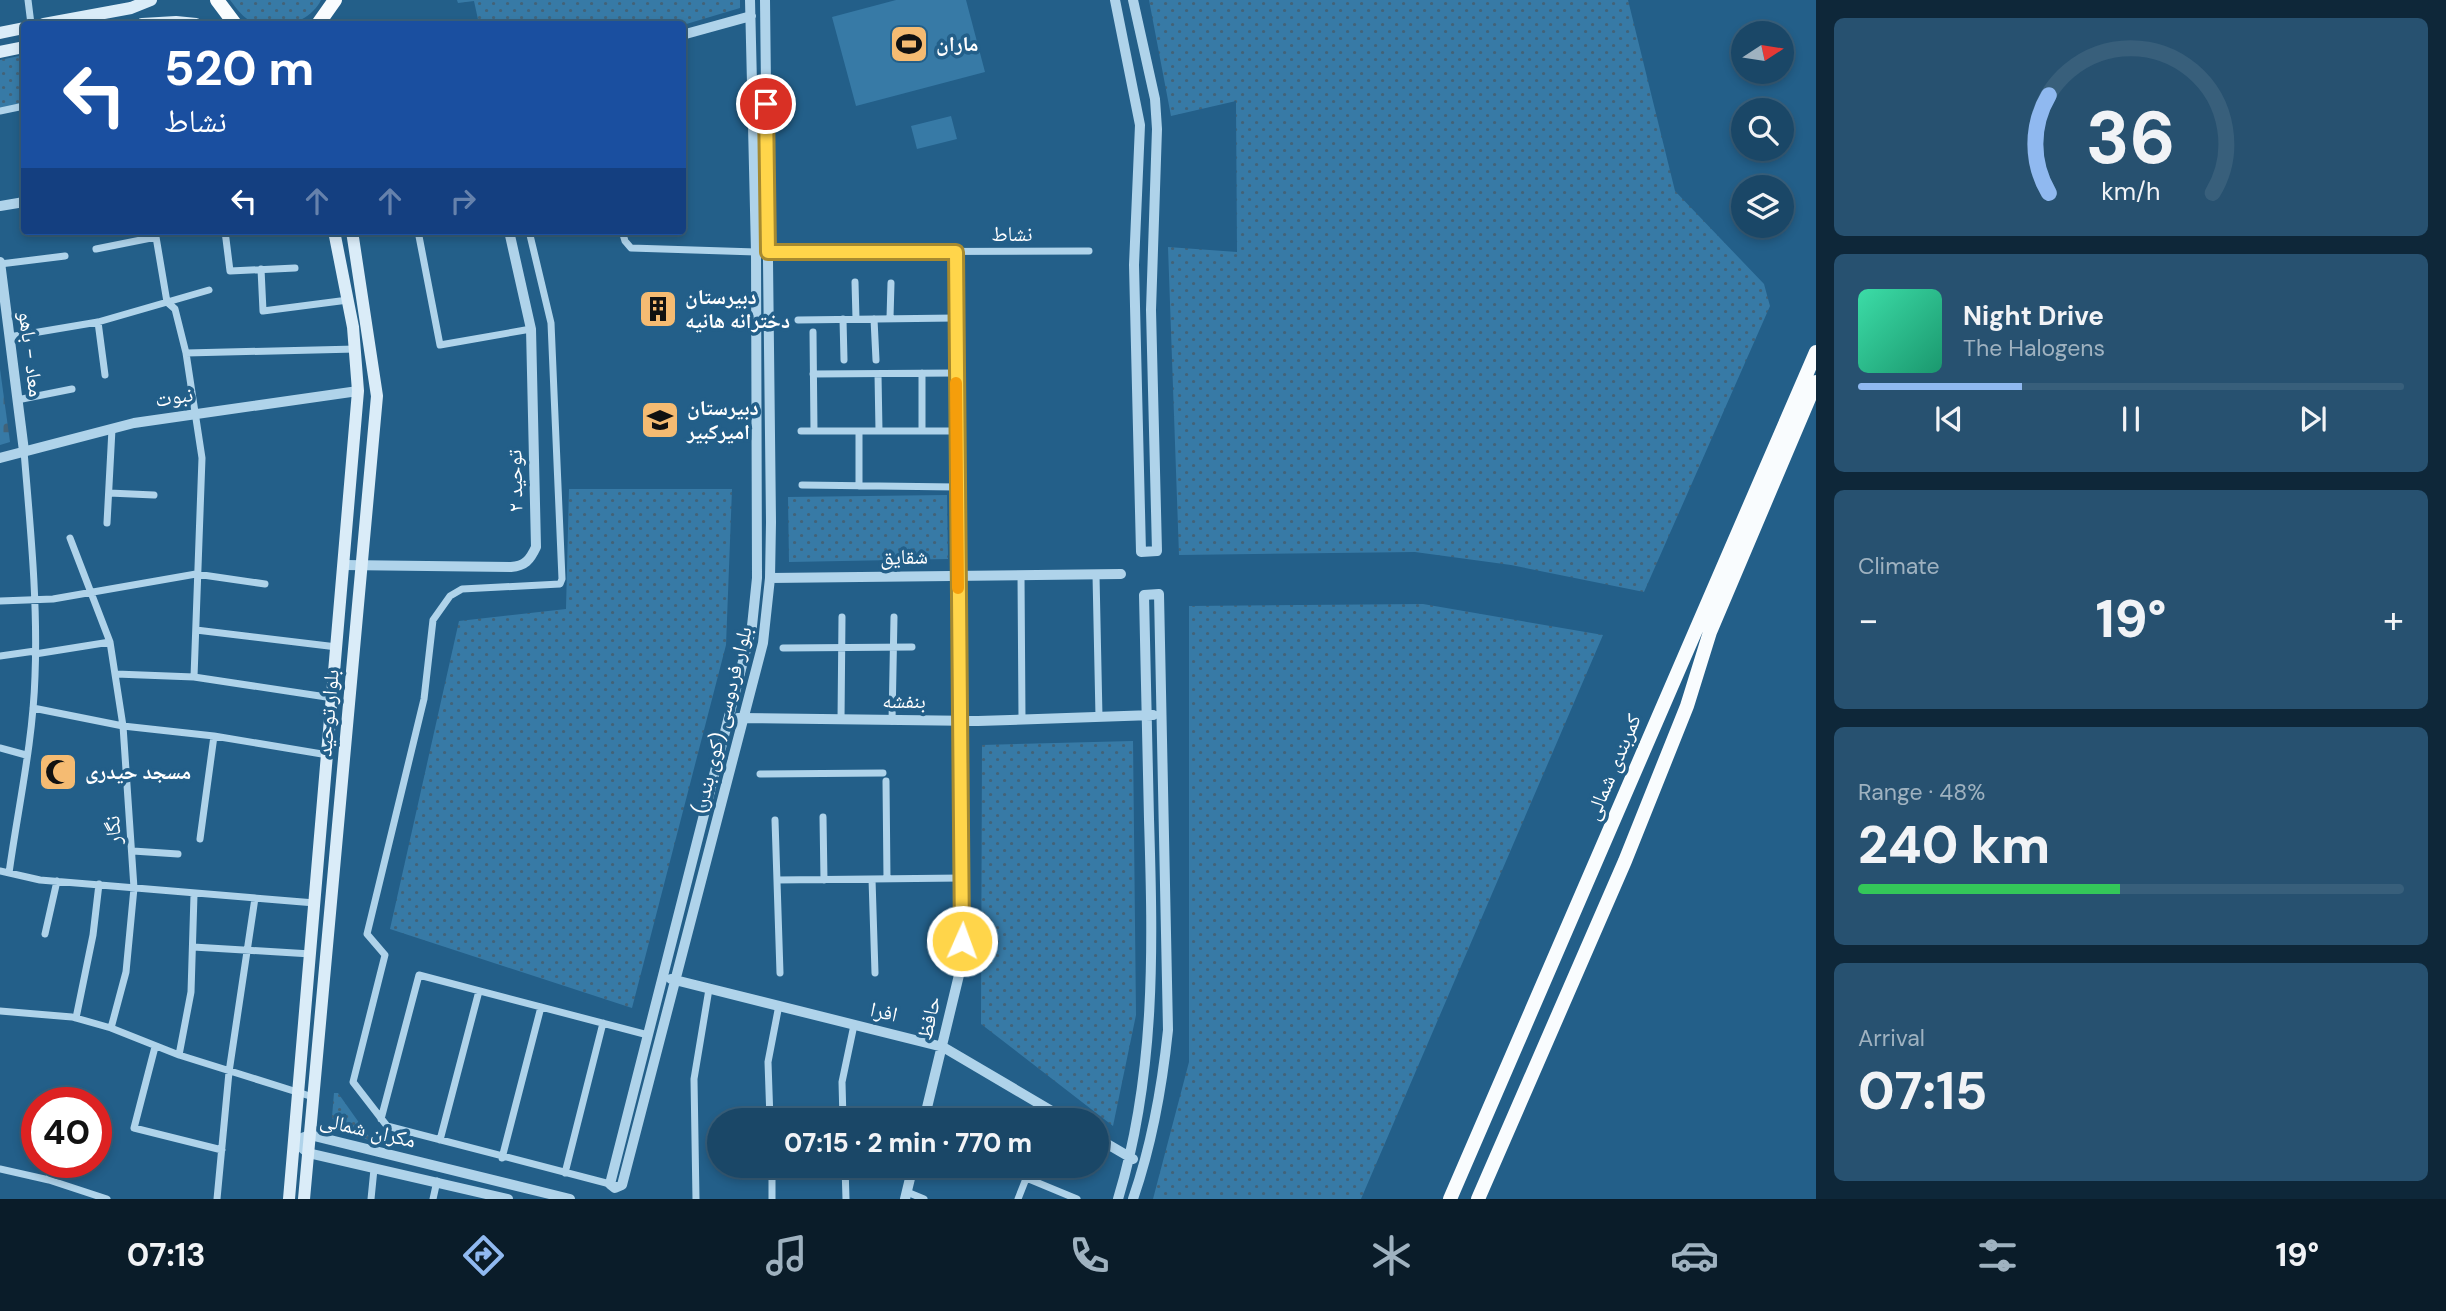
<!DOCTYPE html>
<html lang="en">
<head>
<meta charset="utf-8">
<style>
  :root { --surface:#1a4767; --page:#275170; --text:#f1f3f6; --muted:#9fb2c0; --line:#385f7b; --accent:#90b9f0 }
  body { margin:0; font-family:"DM Sans","Noto Naskh Arabic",sans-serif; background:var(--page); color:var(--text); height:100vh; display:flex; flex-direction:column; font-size:26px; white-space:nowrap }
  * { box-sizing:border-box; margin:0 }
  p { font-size:23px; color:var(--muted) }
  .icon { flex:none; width:38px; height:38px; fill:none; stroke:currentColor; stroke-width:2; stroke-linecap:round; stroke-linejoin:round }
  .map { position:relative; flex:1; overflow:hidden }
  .details { display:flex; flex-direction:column; gap:18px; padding:18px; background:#0e2739; width:630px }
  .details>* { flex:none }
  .banner { position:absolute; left:21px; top:21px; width:665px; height:214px; border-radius:7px; box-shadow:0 4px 10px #0003,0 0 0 2px var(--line); background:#1a4fa0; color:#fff; overflow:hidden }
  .needle { width:46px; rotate:78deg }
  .tools { position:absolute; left:1731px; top:21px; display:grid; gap:14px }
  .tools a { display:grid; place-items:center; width:63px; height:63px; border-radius:50%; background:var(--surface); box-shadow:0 4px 10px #0003,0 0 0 2px var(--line); font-size:35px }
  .speed { position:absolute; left:21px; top:1087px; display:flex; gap:14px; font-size:35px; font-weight:700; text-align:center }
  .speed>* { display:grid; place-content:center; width:91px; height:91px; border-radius:50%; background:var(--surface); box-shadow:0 4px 10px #0003,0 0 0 2px var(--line); line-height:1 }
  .speed .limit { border:10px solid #d22; background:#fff; color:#111 }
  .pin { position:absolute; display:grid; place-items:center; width:60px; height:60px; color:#fff; margin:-30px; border:4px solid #fff; border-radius:50%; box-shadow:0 2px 7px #0007 }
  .me { position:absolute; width:77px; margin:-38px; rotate:2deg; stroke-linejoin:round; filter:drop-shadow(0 0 5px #0008) }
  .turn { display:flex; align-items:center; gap:24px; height:147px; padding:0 28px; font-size:32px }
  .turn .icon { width:91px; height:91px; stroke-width:2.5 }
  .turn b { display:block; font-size:49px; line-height:60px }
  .lanes { display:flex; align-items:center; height:66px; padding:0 28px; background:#0003; justify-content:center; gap:35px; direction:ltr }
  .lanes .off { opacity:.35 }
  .big { font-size:52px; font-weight:800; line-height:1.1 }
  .details .widget { flex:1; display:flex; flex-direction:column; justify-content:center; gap:10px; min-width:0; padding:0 24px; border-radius:10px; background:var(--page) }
  .details .dial { align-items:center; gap:0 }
  .dial svg { height:182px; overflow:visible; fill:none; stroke:var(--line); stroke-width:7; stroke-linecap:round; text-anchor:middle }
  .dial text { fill:var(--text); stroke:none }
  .song { display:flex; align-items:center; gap:21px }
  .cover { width:84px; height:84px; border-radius:10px; background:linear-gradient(135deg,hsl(160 70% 55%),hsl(160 70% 35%)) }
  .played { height:7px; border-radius:4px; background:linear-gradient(90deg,var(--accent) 30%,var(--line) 30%) }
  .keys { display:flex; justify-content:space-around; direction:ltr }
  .heat { display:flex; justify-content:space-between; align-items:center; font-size:38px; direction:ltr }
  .charge { height:10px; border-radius:5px; background:linear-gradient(90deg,#34c759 48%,var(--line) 0) }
  .trip { position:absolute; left:707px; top:1108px; width:402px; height:70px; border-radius:35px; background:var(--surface); box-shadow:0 4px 10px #0003,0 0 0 2px var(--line); font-weight:800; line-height:70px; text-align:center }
  .menu { display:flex; height:112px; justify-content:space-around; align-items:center; background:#0a1c29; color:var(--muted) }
  .menu .icon { width:49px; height:49px }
  .menu .on { color:var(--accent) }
  .menu b { font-size:32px; color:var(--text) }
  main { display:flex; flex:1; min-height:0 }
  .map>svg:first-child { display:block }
  .grass { fill:url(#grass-dots) }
  .cemetery { fill:url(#cemetery-stones) }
  .pitch { fill:#377aa6 }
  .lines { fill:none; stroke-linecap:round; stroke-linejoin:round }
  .minor { stroke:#afd3ea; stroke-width:7 }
  .tertiary { stroke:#afd3ea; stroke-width:10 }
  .secondary { stroke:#daecf8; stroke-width:12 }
  .trunk { stroke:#f9fcfe; stroke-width:14 }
  .route-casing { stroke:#a68a30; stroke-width:18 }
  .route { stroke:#ffd54a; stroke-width:12 }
  .slow { stroke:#f59e0b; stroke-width:12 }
  .labels { text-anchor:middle; stroke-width:7; stroke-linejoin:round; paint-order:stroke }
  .poi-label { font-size:21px; font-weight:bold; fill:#fff; stroke:#235f89; text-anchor:start }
  .street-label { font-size:21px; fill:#fff; stroke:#235f89 }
</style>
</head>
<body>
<main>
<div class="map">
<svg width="1816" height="1199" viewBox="0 0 1816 1199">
  <defs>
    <pattern id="grass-dots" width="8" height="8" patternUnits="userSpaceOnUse" patternTransform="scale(1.75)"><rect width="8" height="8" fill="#377aa6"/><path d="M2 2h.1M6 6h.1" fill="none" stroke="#426379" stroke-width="1.8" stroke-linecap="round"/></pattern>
    <pattern id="cemetery-stones" width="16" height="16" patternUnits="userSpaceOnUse" patternTransform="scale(1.75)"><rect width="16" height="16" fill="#377aa6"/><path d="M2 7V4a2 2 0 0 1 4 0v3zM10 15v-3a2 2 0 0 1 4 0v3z" fill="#426379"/></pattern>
  </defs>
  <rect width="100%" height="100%" fill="#235f89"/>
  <path class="grass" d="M230 0H321C311 22 276 33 254 23 243 18 237 9 230 0Z
    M457 0H740V8L683 25 479 24 474 1 458 3Z
    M1149 0H1628L1675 191 1764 284 1770 306 1644 592 1511 565 1415 552 1179 555 1168 247 1237 252 1236 101 1171 116Z
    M24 55V106L0 111V60Z
    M569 489H732L726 645 632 1008 390 929 459 621 566 609Z
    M947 495 948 559 789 562 788 497Z
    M1423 604 1603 635 1361 1199H1153L1189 1062V606Z
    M1133 741 1136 1015 1113 1126 981 1024 982 745Z
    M334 1093H338L372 1141 337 1130 332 1117Z"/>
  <path class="cemetery" d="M0 369 10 442 0 445Z"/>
  <path class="pitch" d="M896 0H966L985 72 856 106 832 17Z
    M951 116 957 139 917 149 911 126Z"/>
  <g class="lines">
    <path class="minor" d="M28 0 31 24
      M0 111 24 106
      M155 231 167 302 175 309 186 353 202 458 194 677
      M225 231 230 271 295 268
      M418 231 440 345 531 329
      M529 231 551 323 562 579 560 584 462 589 450 596 433 620 424 699 367 934 385 955 353 1082 387 1126 610 1184
      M622 231 625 241 631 248 756 252
      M96 249 156 237
      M768 252 1089 251
      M0 264 65 256
      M261 269 263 311 348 300
      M855 282 856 319
      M890 318 891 283
      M843 319 844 360
      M874 319 876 360
      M798 320 955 318
      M98 322 105 375
      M813 332 814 431
      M9 337 98 322 209 290
      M186 353 356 349
      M922 373V431
      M813 374 956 373
      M878 374 879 431
      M17 400 72 389
      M801 431H957
      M802 485 956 487
      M859 486V431
      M109 493 154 495
      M107 523 112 429
      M70 538 110 642 123 726 134 888 126 972 111 1028
      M1021 575 1022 719
      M1096 575 1099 717
      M0 601 53 599 196 574 265 584
      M196 630 337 647
      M783 648 912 647
      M35 654 110 642
      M0 656 35 651
      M116 674 194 677 333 698
      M33 708 123 726 214 736 328 755
      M841 720 842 617
      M892 721 894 617
      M0 748 26 755
      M760 774 883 773
      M886 781 887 879
      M823 817 824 880
      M775 820 780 973
      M200 839 214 736
      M133 851 178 854
      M0 871 40 880 315 903
      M9 873C18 808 33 742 35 676 38 601 30 525 24 451
      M872 879 875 973
      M777 880 962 878
      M45 934 57 881
      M193 947 311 954
      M0 1011 72 1017 111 1028 179 1055 313 1097
      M76 1018 93 935 99 884
      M155 1047 134 1128 222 1150
      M179 1055 191 992 194 895
      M381 1119 419 975 648 1035
      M770 1120 768 1062 779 1005
      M843 1120 842 1082 854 1025
      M440 1140 479 991
      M502 1158 541 1007
      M772 1166V1199
      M845 1166 846 1199
      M997 1166 1077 1199
      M0 1169 49 1180 53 1162
      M565 1173 603 1023
      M49 1180 107 1199
      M907 1192 924 1199
      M217 1199 229 1072 255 898
      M371 1199 374 1169
      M433 1199 437 1181
      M696 1199 694 1079 709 989
      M1018 1199 1031 1166"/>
    <path class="tertiary" d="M750 0 756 252 757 578 752 626 610 1184 615 1188 622 1185 763 643 770 578 771 522 765 0
      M1115 0 1140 125 1134 265 1141 552 1157 551 1151 310 1157 129 1155 99 1133 0
      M682 35 751 16
      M0 206 24 202
      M0 262 24 451
      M0 458 134 423 358 391
      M344 565 511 567C525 566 530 560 536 547L531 329 509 231
      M770 578 1121 574
      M738 718 978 721 1153 715
      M671 979 943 1047 1067 1120
      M924 1120 959 975 962 941 956 252
      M1097 1138 1133 1159
      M508 1199 308 1153 294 1141 310 1135 570 1199
      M905 1199 913 1166
      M1118 1199C1156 1074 1153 948 1149 819 1147 744 1145 669 1144 595L1159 594 1168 1030C1162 1088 1152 1144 1133 1199"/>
    <path class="secondary" d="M44 24 131 8 151 0
      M142 24 176 22 196 24
      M0 33 24 28
      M0 52 24 47
      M289 1199 358 391 353 327 334 231
      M304 1199 377 396 352 231"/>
    <path class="trunk" d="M217 0 235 24
      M318 24 335 0
      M1450 1199 1816 352
      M1478 1199 1625 861 1687 706 1710 632 1816 382"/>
  </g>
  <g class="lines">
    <defs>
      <path id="route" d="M766 104 768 252H956L962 941"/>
    </defs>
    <use href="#route" class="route-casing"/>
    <use href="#route" class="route"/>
    <path class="slow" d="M956 383 958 588"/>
  </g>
  <defs>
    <symbol id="stadium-square" viewBox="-11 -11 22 22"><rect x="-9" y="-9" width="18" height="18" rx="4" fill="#f5bb72" stroke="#235f89"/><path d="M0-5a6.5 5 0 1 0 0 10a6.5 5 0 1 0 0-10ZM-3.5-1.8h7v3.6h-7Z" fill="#111"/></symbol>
    <symbol id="building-square" viewBox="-11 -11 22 22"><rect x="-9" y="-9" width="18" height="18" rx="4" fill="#f5bb72" stroke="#235f89"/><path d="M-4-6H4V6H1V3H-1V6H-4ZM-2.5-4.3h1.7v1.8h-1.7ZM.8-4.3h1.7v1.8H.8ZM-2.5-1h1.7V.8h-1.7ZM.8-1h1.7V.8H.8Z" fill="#111"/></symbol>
    <symbol id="school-square" viewBox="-11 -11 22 22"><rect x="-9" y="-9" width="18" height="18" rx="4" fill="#f5bb72" stroke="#235f89"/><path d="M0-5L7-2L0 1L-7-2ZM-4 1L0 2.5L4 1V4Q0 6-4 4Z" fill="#111"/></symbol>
    <symbol id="mosque-square" viewBox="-11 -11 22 22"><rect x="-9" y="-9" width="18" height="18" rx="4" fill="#f5bb72" stroke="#235f89"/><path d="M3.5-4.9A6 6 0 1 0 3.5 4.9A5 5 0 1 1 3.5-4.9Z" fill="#111"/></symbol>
  </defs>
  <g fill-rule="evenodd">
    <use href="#stadium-square" x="887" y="22" width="44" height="44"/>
    <use href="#building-square" x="636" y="287" width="44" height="44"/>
    <use href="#school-square" x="638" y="398" width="44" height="44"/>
    <use href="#mosque-square" x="36" y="750" width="44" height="44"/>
  </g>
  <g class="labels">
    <g class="poi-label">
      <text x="936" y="51">ماران</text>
      <text x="685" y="304">دبیرستان<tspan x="685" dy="24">دخترانه هانیه</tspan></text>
      <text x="687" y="415">دبیرستان<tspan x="687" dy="24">امیرکبیر</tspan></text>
      <text x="85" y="779">مسجد حیدری</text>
    </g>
    <g class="street-label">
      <text x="1012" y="241">نشاط</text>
      <text transform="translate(31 354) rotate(83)" y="7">معاد - باهو</text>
      <text transform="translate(174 397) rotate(-9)" y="7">نبوت</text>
      <text transform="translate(515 481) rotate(-91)" y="7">توحید ۲</text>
      <text transform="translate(904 557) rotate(-1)" y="7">شقایق</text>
      <text x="904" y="708">بنفشه</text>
      <text transform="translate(328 713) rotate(-85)" y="7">بلوار توحید</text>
      <text transform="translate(722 720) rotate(-76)" y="7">بلوار فردوسی (کوی بندر)</text>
      <text transform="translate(1613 767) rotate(-67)" y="7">کمربندی شمالی</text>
      <text transform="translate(113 830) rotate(-94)" y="7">نگار</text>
      <text transform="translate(884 1012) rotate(13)" y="7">افرا</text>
      <text transform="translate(929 1018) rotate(-77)" y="7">حافظ</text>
      <text transform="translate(368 1130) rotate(13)" y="7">مکران شمالی</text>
    </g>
  </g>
</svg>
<div class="tools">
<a><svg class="needle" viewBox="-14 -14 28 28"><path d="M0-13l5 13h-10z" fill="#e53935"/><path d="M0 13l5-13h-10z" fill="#9fb2c0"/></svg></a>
<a><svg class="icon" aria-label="search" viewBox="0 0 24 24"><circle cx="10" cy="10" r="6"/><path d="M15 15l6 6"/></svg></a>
<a><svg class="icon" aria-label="layers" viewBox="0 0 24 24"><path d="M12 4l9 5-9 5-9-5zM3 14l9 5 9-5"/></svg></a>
</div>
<div class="speed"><div class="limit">40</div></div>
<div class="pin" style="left:766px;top:104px;background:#d93025"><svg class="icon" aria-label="arrive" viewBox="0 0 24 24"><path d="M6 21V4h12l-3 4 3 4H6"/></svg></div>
<svg class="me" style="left:962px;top:941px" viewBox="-20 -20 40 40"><circle r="17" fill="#ffd54a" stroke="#fff" stroke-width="3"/><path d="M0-11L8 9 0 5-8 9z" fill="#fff"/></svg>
<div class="trip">07:15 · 2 min · 770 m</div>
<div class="banner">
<div class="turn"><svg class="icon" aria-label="left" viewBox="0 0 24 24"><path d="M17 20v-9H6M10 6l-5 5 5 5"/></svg><div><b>520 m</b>نشاط</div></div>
<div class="lanes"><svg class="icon" aria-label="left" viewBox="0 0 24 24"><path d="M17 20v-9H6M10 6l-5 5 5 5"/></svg><svg class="icon off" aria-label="ahead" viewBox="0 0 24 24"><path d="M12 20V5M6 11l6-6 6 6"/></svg><svg class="icon off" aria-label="ahead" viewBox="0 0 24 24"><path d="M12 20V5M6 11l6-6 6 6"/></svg><svg class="icon off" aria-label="right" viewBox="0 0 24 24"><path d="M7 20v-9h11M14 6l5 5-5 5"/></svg></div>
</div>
</div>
<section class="details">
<div class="widget dial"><svg viewBox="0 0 100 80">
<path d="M14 69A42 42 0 1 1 86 69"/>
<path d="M14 69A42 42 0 0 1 14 26" stroke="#90b9f0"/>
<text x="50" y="56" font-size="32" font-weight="700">36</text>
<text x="50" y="72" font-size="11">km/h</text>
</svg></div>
<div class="widget">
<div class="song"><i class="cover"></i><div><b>Night Drive</b><p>The Halogens</p></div></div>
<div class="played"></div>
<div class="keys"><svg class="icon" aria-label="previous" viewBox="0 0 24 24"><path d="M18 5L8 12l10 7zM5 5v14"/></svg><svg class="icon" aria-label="pause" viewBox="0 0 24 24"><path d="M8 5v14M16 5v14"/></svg><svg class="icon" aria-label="next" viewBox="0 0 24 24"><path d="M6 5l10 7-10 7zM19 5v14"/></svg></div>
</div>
<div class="widget"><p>Climate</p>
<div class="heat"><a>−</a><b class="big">19°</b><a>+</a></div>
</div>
<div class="widget"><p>Range · 48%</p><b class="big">240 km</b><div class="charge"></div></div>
<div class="widget"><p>Arrival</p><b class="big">07:15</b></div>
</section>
</main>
<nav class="menu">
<b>07:13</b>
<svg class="icon on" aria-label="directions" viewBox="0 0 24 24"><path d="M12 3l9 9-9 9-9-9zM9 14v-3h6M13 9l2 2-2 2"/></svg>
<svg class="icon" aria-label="music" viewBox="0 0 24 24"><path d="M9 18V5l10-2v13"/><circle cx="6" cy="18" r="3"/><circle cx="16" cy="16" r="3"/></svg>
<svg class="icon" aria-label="phone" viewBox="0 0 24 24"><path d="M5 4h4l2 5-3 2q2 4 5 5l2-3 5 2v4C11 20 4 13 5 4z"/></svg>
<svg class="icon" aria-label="climate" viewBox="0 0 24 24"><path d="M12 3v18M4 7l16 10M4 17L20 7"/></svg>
<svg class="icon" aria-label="car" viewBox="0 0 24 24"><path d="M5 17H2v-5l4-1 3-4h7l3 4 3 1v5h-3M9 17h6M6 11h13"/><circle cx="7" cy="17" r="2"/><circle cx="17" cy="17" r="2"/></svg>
<svg class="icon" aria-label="filters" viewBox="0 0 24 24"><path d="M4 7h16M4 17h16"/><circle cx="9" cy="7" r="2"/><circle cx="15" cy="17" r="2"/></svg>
<b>19°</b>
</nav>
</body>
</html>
